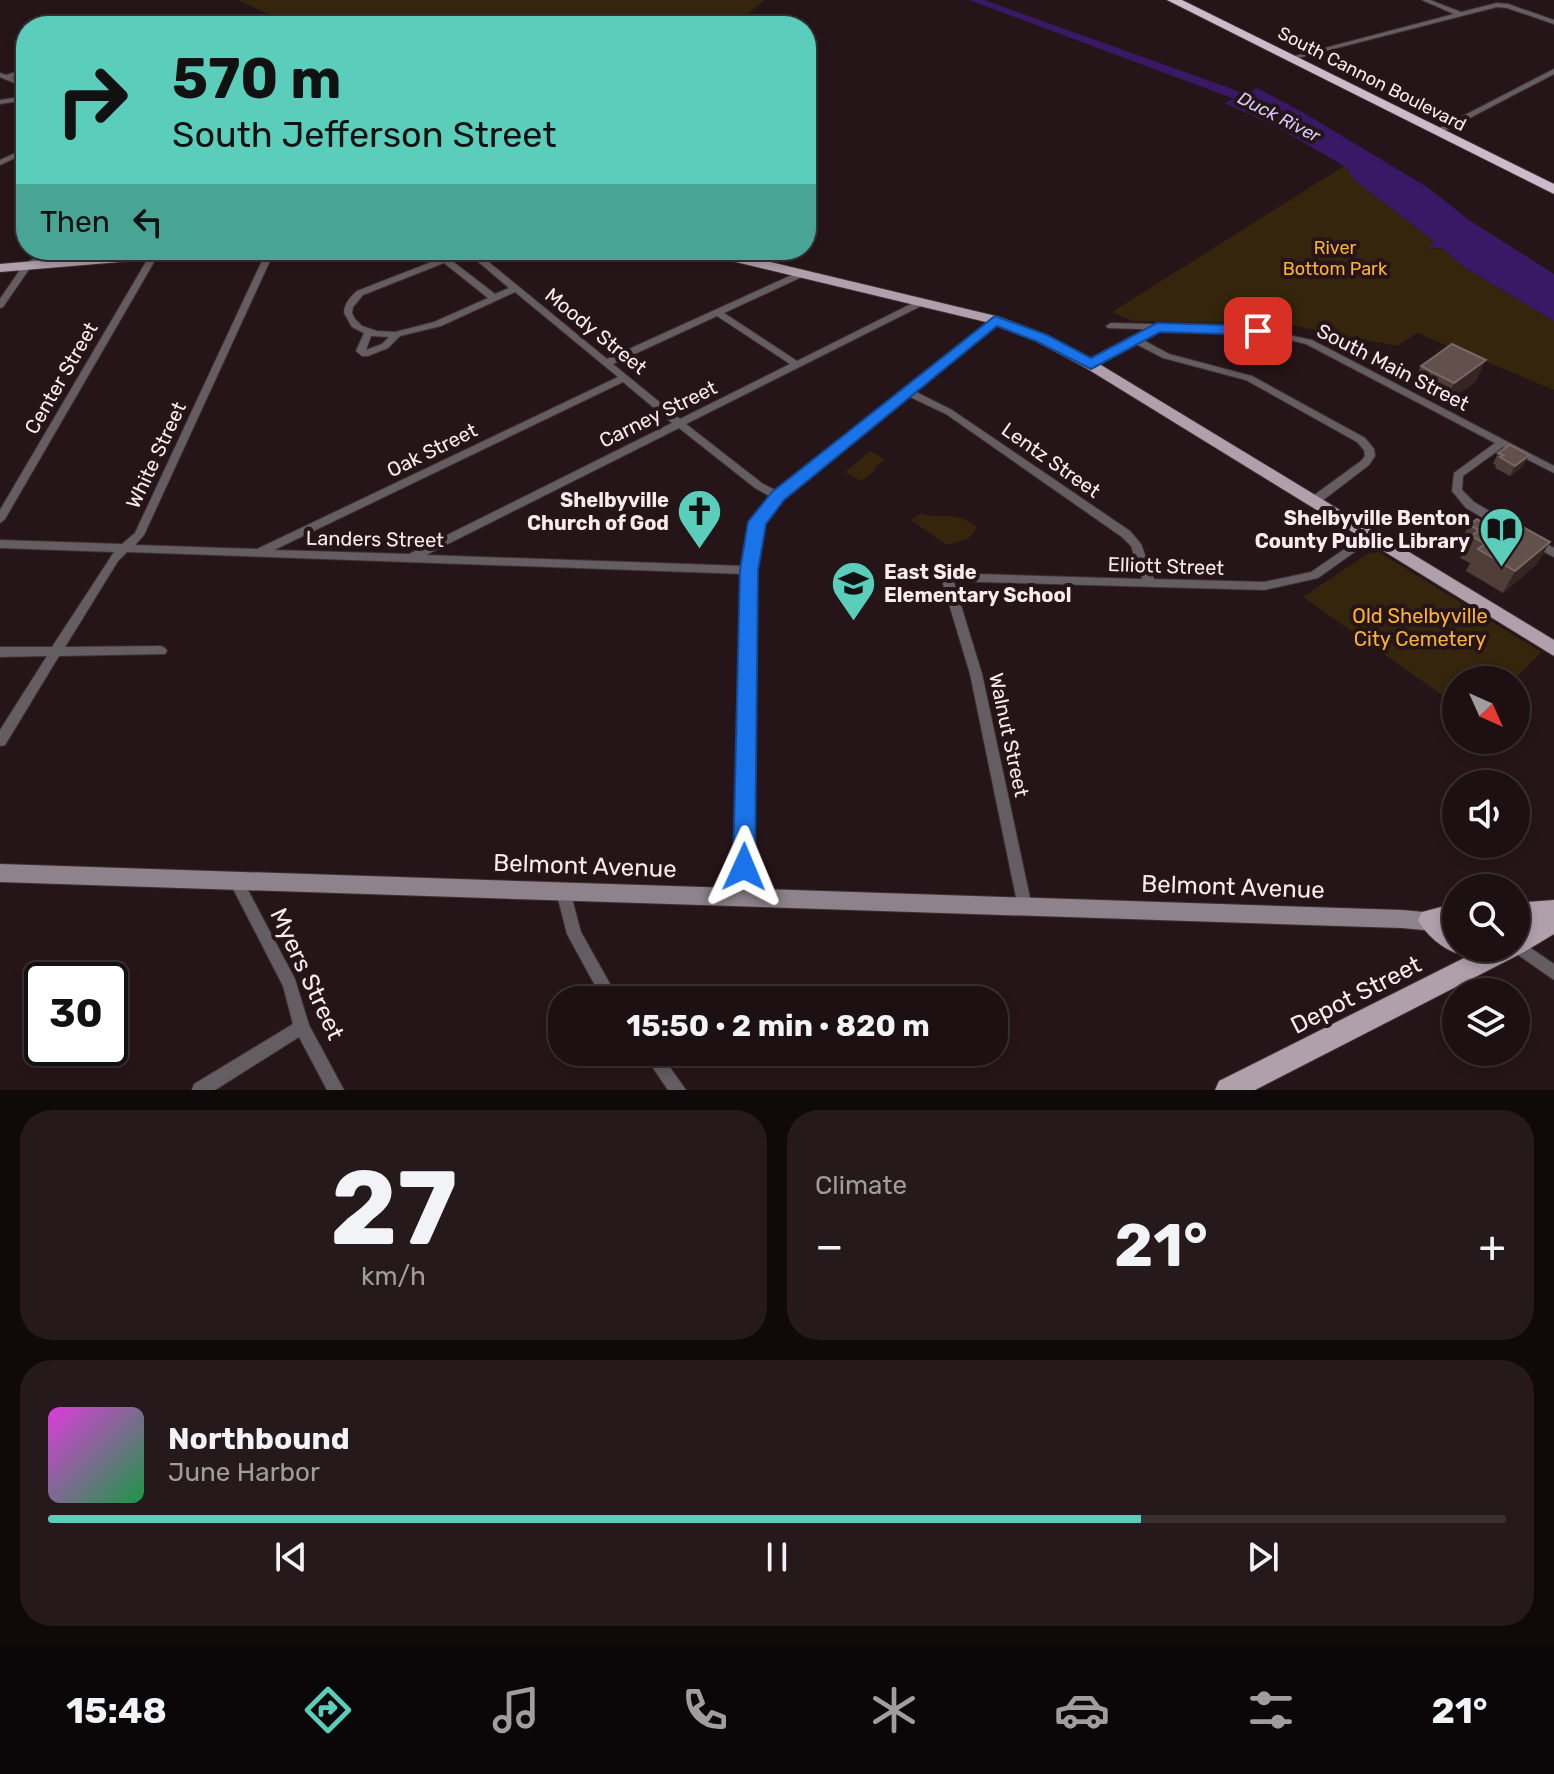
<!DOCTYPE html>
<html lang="en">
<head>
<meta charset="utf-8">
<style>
  :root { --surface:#1c1012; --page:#25191b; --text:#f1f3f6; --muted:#a09d9f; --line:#3a3032; --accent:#5bcebb }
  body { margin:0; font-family:Rubik,sans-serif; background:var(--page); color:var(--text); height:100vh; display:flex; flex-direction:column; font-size:30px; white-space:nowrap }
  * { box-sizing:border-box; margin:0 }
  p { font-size:26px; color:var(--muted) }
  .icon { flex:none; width:44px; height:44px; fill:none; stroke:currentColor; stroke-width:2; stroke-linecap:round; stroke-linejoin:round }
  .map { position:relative; height:1090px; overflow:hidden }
  .panel { display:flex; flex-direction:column; gap:20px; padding:20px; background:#0f090a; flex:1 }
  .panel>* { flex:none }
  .banner { position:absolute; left:16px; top:16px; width:800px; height:244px; border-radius:32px; box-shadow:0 4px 12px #0003,0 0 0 2px var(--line); background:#5bcebb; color:#111; overflow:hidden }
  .needle { width:52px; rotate:135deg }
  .controls { position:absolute; left:1442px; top:666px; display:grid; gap:16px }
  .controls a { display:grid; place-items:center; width:88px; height:88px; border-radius:50%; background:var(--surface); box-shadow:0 4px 12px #0003,0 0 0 2px var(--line); font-size:40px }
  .speed { position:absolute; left:24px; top:962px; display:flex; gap:16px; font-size:40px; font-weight:700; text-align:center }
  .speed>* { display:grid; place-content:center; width:104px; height:104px; border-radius:50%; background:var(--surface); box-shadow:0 4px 12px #0003,0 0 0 2px var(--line); line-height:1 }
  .speed .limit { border:4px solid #111; border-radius:12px; background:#fff; color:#111 }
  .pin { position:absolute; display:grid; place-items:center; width:68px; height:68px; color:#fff; margin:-34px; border-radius:16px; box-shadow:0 4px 12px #0006 }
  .me { position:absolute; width:88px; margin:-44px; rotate:1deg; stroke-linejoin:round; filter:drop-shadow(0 0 6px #0008) }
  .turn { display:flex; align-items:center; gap:28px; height:168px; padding:0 24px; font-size:36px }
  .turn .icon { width:104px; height:104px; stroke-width:2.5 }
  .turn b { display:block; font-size:56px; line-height:68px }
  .then { display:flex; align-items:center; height:76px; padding:0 24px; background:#0003; gap:16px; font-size:30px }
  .big { font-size:60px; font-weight:700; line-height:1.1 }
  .panel .tile { flex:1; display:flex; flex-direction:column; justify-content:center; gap:12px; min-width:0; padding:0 28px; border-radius:32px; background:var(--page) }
  .panel .dial { align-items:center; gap:0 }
  .dial b { font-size:104px; line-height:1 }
  .song { display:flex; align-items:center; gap:24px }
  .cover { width:96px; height:96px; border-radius:12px; background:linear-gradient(135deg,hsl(300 70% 55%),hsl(140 70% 35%)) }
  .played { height:8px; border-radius:4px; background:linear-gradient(90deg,var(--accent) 75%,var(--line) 75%) }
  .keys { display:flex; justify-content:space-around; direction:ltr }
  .heat { display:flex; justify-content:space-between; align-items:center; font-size:44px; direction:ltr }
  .panel .tiles { flex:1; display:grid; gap:20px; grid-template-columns:1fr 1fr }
  .tile:last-child { grid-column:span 2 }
  .trip { position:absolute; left:548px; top:986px; width:460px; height:80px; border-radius:32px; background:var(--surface); box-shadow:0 4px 12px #0003,0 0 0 2px var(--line); font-weight:700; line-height:80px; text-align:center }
  .menu { display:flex; height:128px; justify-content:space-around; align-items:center; background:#0b0607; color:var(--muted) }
  .menu .icon { width:56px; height:56px }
  .menu .selected { color:var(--accent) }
  .menu b { font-size:36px; color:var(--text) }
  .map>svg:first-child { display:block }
  .green { fill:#34250c }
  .water { fill:#391966 }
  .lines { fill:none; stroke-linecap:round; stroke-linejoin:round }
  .river { fill:#391966; fill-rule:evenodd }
  .street-casing { stroke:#3f2f31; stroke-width:2 }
  .secondary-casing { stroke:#3f2f31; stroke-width:2 }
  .primary-casing { stroke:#3f2f31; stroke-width:2 }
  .highway-casing { stroke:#3f2f31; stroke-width:2 }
  .street { fill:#645d62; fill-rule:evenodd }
  .secondary { fill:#8e838c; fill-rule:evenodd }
  .primary { fill:#afa0ac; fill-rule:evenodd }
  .highway { fill:#cdbbc9; fill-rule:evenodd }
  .wall { fill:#4f3d38 }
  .shaded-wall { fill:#372523 }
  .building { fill:#61504b; stroke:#786864; stroke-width:2 }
  .route { fill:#1a73e8; stroke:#114b97; stroke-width:2 }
  .labels { text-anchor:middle; stroke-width:8; stroke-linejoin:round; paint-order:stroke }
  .far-street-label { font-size:18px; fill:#f7ebec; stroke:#261518 }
  .far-water-label { font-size:18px; font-style:italic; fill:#d6c9f6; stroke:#261518 }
  .far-park-label { font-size:18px; fill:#fbb333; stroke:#261518 }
  .street-label { font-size:20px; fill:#f7ebec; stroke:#261518 }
  .poi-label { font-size:20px; font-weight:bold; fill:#f7ebec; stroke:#261518; text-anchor:end }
  .park-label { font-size:20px; fill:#fbb333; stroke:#261518 }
  .near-street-label { font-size:24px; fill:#f7ebec; stroke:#261518 }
</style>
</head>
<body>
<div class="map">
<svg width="1554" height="1090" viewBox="0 0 1554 1090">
  <rect width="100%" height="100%" fill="#261518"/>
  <path class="green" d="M237 0H764L735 26H295Z
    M1344 166 1358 183 1434 241 1431 249 1442 248 1465 268 1554 321V390L1417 333 1397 346 1284 324 1132 321 1112 312Z
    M870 451 885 459 874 468 876 470 861 481 845 472Z
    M920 514C946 520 953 509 977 527L969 538 947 545 911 520Z
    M1379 552 1541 652 1514 680H1507L1487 668 1476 680H1456V687L1442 695 1303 597 1369 553Z"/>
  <path class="water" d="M1257 88 1304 113 1427 187 1469 220 1554 274V321L1465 268 1442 248H1429L1434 241 1358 183 1344 166 1277 127 1225 103Z"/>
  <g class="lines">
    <path class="river" d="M969 0H984L1246 94 1266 105 1256 107Z"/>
    <defs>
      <path id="street" d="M1422 0H1430L1461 12 1497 3 1508 4 1554 20V24L1507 8 1497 7 1290 60 1287 58 1454 14Z
        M26 69V73L12 78 26 84V88L0 77V73L6 75Z
        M1554 69V74L1439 134 1432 132Z
        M26 96V100L0 104V100Z
        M26 148V153L0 165V160Z
        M50 250H60L30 268 3 307 0 308V299L24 264Z
        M153 250H161L5 519 0 523V510Z
        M267 250H275L144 535 135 545 257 549 618 377 515 292 441 326 400 336 388 348 368 356H362L356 351 364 333 352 327 344 313C344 304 350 297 357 291L462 250H474L607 359 803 270 806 271V275L724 313 797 361 919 300H925V304L686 424 763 484 777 491 903 389 995 317 998 318V322L914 391 952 410 1130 531 1141 544 1154 579 1264 582 1311 572 1368 533H1376L1377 536 1318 578 1264 590 978 582 953 579 982 674 1032 907 1030 912 1025 913 1020 912 1018 907 970 674 940 574 946 570 978 574 1142 579 1131 546 1122 537 946 414 908 396 782 498 762 523 755 570 750 897 748 901 743 903 738 901 736 897 743 574 127 552 118 561 65 647 161 646 165 648 167 651 165 654 59 656 5 745 0 746V730L47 656 0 657V647H52L114 552 0 548V540L122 544 135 533ZM468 253 509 288 495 294 451 260ZM444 263 488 298 434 322 395 332 377 331 362 326 355 319 352 313 353 307 363 295ZM717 316 790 364 680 419 613 364ZM371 336 389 337 382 344 366 350ZM623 382 672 423 409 554 274 550ZM679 428 755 488 771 497 752 522 744 566 426 555Z
        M1111 323C1179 325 1246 324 1312 340L1554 466V473L1503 447 1463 476 1462 490 1474 502 1520 529 1521 532 1520 535H1512L1466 508 1452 491 1454 473 1495 443 1306 344 1285 339 1235 332 1108 328 1106 326Z
        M1140 335 1145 338 1143 340 1169 354 1252 376 1365 438 1374 449 1375 456 1369 465 1318 504H1310L1309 501 1310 498 1361 461 1365 456 1364 450 1357 442 1246 380 1163 358 1136 344 1094 367 1091 368 1086 365Z
        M1535 538 1554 548V557L1531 545 1530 542 1531 539Z
        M235 873 240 875 295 979 309 1025 344 1090H327L299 1037 215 1090H192L194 1084 293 1024 283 986 228 879 230 875Z
        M563 885 568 887 570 891 581 932 619 1000H603L567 934 556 891 558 887Z
        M1516 938 1554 964V980L1511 950 1510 948H1516Z
        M642 1052H659L686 1090H668Z"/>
      <path id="secondary" d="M0 864 1402 910 1456 915V933L1402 928 0 882Z"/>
      <path id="primary" d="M166 250H223L216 254 0 272V264Z
        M696 250H720L1000 317 1046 335 1096 362 1554 640V656L1086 368 1036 341 990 323 698 253Z
        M1554 900V934L1524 952 1255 1090H1215L1219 1081 1484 948H1516V931L1529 924 1516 925V903Z
        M1456 903V925H1453L1456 927V948H1465L1456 953C1442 948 1425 934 1418 920L1422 912Z"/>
      <path id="highway" d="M1167 0H1182L1554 184V194Z"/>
    </defs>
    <use href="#street" class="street-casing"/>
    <use href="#secondary" class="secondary-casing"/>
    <use href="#primary" class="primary-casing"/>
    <use href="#highway" class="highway-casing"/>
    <use href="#street" class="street"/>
    <use href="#secondary" class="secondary"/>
    <use href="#primary" class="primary"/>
    <use href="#highway" class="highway"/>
  </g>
  <path class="wall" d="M1421 366 1476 381 1445 404 1412 387Z
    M1498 453 1529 455 1523 466 1510 476 1495 468 1496 465 1493 464Z
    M1469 525 1537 564 1503 593 1466 571 1470 563 1460 558 1464 550 1458 546Z"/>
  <path class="shaded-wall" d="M1486 360 1476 381 1445 404 1454 383Z
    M1529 455 1523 466 1510 476 1515 466Z
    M1550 542 1537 564 1503 593 1515 571Z"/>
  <path class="building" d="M1452 344 1486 360 1454 383 1421 366Z
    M1510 445 1529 455 1515 466 1500 457 1503 455 1498 453Z
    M1477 519 1486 524 1493 519 1506 526 1512 521 1550 542 1515 571 1478 549 1485 544 1472 536 1479 530 1469 525Z"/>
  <path class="route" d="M995 316 1047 335 1091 358 1157 323 1258 326 1266 331 1258 335 1160 332 1091 369 1036 341 997 326 784 500 766 524 758 570 755 867 752 875 744 877 736 875 733 867 740 570 748 522 772 492Z"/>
  <defs>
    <symbol id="church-pin" viewBox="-11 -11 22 30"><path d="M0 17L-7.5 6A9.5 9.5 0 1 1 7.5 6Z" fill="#5bcebb" stroke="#261518"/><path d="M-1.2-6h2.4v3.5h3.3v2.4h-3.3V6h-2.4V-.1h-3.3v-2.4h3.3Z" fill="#111"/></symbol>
    <symbol id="library-pin" viewBox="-11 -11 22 30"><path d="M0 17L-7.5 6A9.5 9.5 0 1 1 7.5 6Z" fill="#5bcebb" stroke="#261518"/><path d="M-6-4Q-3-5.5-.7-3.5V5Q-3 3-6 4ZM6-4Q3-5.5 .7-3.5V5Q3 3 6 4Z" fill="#111"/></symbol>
    <symbol id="school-pin" viewBox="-11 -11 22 30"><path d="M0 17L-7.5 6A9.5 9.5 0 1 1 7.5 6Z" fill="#5bcebb" stroke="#261518"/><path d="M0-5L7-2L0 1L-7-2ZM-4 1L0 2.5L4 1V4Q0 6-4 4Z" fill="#111"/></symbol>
  </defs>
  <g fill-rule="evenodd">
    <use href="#church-pin" x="674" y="486" width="51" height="69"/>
    <use href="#library-pin" x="1476" y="504" width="51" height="69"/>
    <use href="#school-pin" x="828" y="558" width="51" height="69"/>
  </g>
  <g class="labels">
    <g class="far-street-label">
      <text transform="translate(1372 79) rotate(27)" y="6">South Cannon Boulevard</text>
    </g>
    <g class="far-water-label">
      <text transform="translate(1279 117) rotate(27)" y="6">Duck River</text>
    </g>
    <g class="far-park-label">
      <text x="1335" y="254">River<tspan x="1335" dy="21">Bottom Park</tspan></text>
    </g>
    <g class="street-label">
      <text transform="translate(596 331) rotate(39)" y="7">Moody Street</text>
      <text transform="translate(1393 367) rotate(27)" y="7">South Main Street</text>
      <text transform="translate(61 378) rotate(-60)" y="7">Center Street</text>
      <text transform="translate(658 414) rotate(-26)" y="7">Carney Street</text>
      <text transform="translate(432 450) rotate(-26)" y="7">Oak Street</text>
      <text transform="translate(156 455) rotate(-65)" y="7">White Street</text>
      <text transform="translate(1051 460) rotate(35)" y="7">Lentz Street</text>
      <text transform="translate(375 539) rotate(1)" y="7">Landers Street</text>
      <text transform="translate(1166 566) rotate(2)" y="7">Elliott Street</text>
      <text transform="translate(1009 735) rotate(78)" y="7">Walnut Street</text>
    </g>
    <g class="poi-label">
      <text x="669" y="507">Shelbyville<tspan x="669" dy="23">Church of God</tspan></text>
      <text x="1470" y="525">Shelbyville Benton<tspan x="1470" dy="23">County Public Library</tspan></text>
      <text x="884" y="579" text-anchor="start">East Side<tspan x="884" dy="23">Elementary School</tspan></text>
    </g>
    <g class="park-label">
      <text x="1420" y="623">Old Shelbyville<tspan x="1420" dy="23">City Cemetery</tspan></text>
    </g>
    <g class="near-street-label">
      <text transform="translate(585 866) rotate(2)" y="8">Belmont Avenue</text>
      <text transform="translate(1233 887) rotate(2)" y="8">Belmont Avenue</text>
      <text transform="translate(307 974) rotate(65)" y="8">Myers Street</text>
      <text transform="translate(1356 995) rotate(-27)" y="8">Depot Street</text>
    </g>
  </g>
</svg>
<div class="controls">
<a><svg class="needle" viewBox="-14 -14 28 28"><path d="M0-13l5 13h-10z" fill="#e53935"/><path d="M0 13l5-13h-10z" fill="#a09d9f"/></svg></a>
<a><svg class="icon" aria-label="sound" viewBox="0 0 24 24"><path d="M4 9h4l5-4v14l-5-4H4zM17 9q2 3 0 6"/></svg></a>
<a><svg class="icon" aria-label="search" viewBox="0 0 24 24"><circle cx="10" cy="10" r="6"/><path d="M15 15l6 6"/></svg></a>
<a><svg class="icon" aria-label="layers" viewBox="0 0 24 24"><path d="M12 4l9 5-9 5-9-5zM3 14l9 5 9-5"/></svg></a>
</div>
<div class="speed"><div class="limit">30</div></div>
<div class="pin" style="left:1258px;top:331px;background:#d93025"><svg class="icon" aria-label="arrive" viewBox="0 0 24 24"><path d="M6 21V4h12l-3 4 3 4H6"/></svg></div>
<svg class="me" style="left:744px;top:867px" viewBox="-20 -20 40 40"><path d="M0-17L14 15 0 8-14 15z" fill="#1a73e8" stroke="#fff" stroke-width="4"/></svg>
<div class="trip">15:50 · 2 min · 820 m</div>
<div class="banner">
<div class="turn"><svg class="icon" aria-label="right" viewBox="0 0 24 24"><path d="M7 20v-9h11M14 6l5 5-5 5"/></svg><div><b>570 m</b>South Jefferson Street</div></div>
<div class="then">Then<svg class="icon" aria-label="left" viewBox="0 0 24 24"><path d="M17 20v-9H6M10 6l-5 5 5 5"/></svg></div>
</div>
</div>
<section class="panel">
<div class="tiles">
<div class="tile dial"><b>27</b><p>km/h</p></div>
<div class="tile"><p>Climate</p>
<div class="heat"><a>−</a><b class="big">21°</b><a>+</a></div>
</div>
<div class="tile">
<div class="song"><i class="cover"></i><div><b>Northbound</b><p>June Harbor</p></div></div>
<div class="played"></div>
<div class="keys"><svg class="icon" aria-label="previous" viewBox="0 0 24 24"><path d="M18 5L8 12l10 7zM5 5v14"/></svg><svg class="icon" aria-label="pause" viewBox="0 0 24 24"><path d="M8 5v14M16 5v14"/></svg><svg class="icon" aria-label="next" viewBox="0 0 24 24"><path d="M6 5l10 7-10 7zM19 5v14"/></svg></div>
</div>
</div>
</section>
<nav class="menu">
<b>15:48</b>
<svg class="icon selected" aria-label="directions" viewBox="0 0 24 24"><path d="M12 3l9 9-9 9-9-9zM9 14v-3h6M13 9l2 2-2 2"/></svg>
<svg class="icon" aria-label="music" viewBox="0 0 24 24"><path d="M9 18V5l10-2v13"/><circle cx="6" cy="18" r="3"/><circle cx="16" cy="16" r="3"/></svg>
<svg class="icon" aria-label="phone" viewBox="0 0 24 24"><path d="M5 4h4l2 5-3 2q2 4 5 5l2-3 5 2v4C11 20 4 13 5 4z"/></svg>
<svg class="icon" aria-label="climate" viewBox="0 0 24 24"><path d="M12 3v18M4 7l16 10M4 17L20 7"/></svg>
<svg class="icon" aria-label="car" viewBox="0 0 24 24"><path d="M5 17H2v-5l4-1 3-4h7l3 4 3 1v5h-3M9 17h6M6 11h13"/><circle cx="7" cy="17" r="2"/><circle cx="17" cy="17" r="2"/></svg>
<svg class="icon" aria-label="filters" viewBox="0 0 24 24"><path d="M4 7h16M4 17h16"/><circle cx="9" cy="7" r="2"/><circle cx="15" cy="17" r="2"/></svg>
<b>21°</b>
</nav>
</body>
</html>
